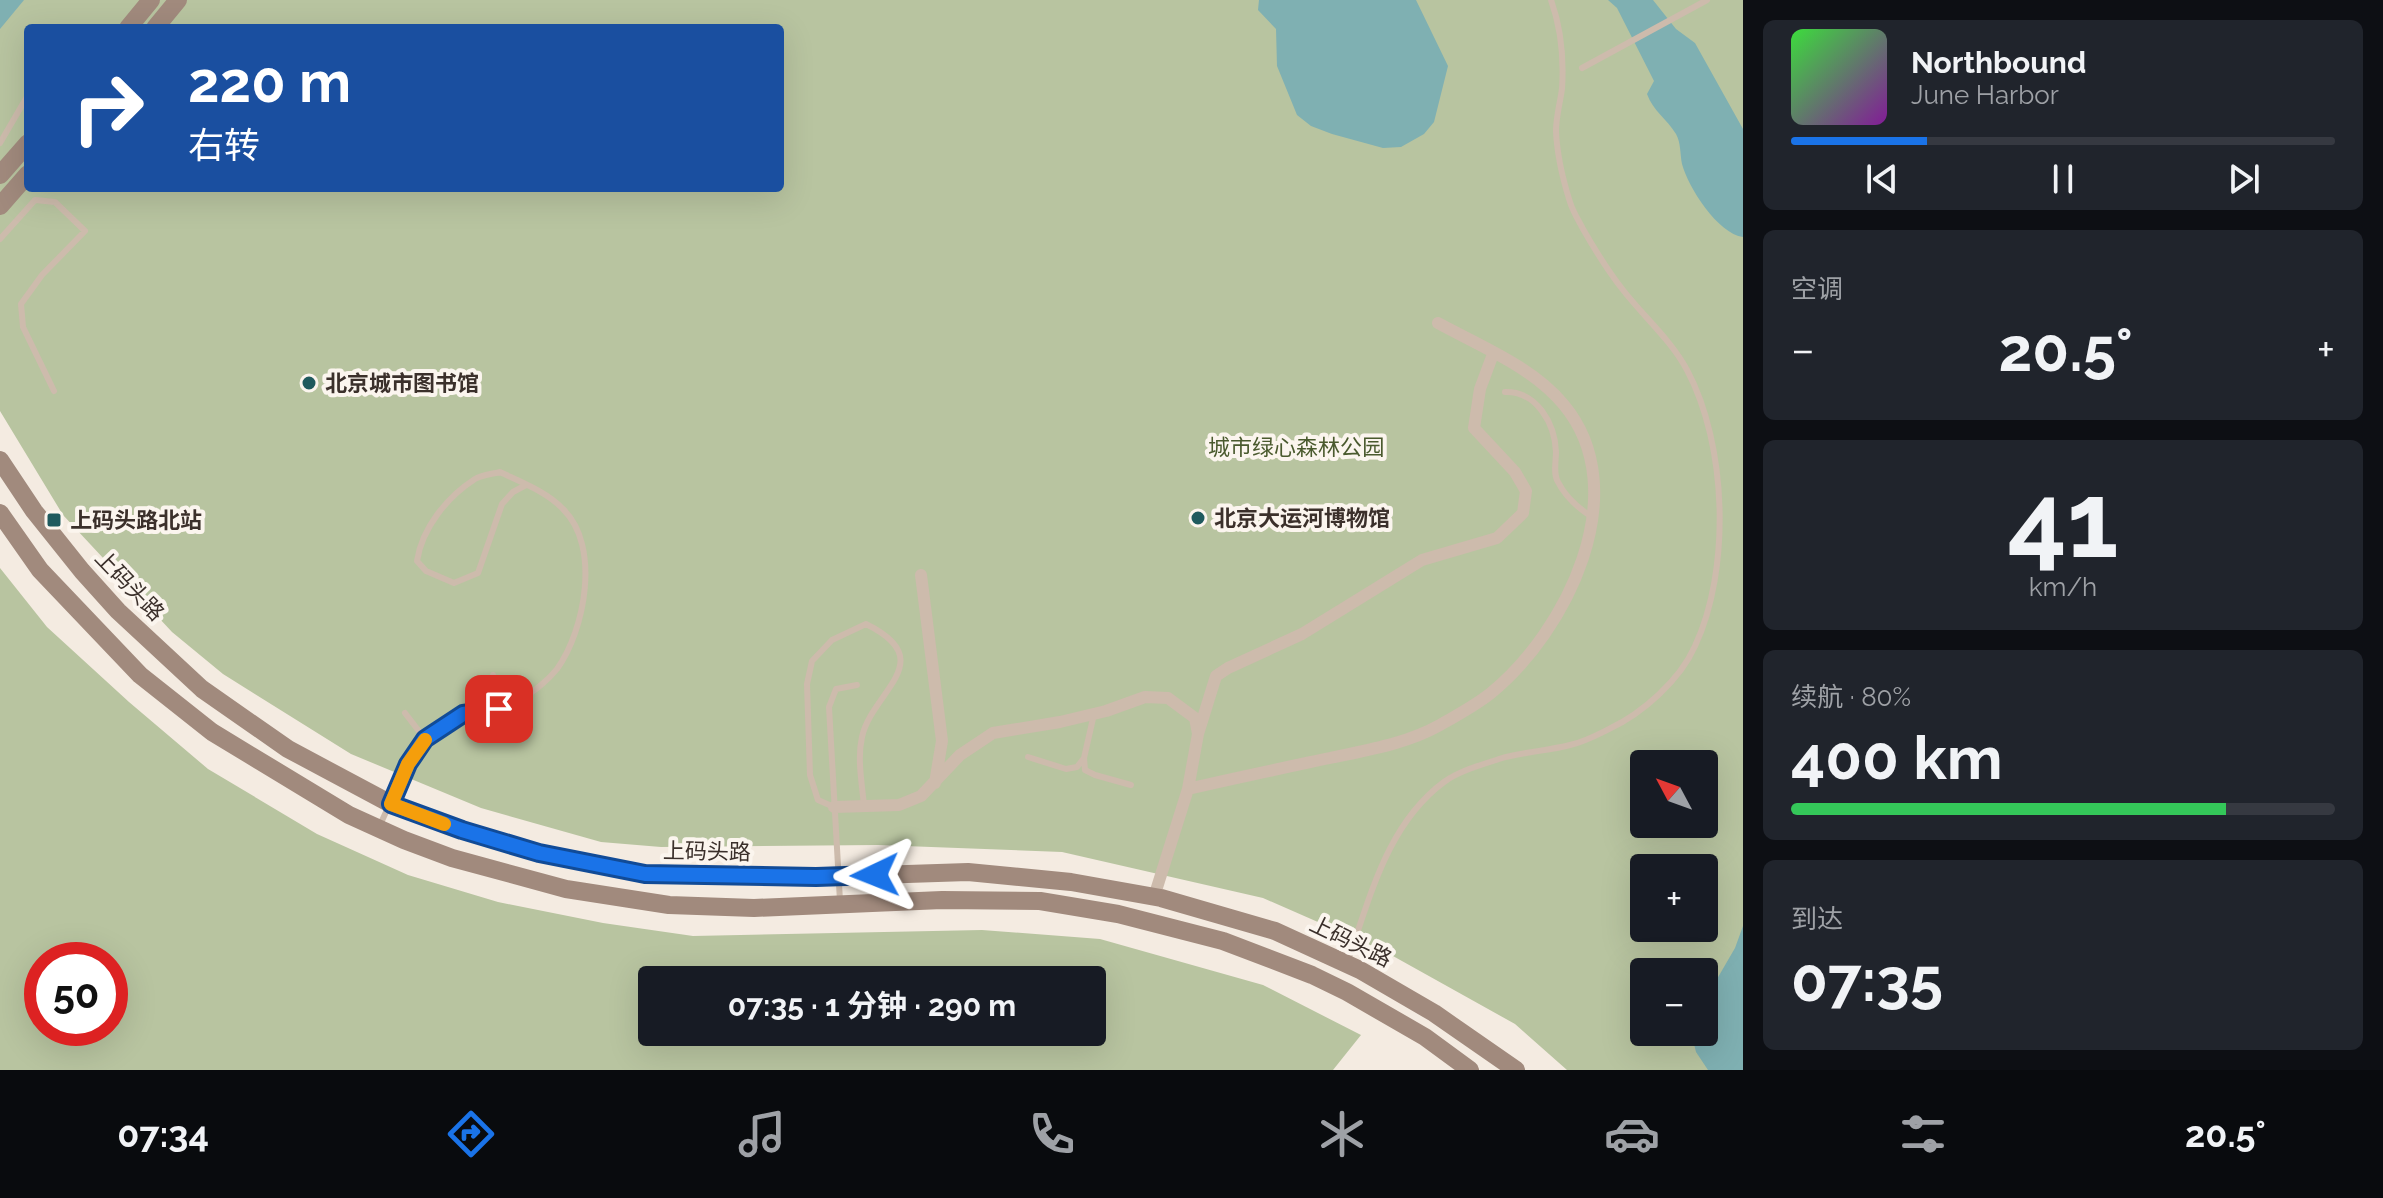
<!DOCTYPE html>
<html lang="zh">
<head>
<meta charset="utf-8">
<style>
  :root { --surface:#171b24; --page:#20242c; --text:#f1f3f6; --muted:#9ea1a6; --line:#363941; --accent:#1a73e8 }
  body { margin:0; font-family:Raleway,"Noto Sans SC",sans-serif; background:var(--page); color:var(--text); height:100vh; display:flex; flex-direction:column; font-size:30px; white-space:nowrap }
  * { box-sizing:border-box; margin:0 }
  p { font-size:26px; color:var(--muted) }
  .icon { flex:none; width:44px; height:44px; fill:none; stroke:currentColor; stroke-width:2; stroke-linecap:round; stroke-linejoin:round }
  .map { position:relative; flex:1; overflow:hidden }
  .drawer { display:flex; flex-direction:column; gap:20px; padding:20px; background:#0d0f14; width:640px }
  .drawer>* { flex:none }
  .top-card { position:absolute; left:24px; top:24px; width:760px; height:168px; border-radius:8px; box-shadow:0 8px 32px #0002; background:#1a4fa0; color:#fff; overflow:hidden }
  .needle { width:52px; rotate:311deg }
  .fabs { position:absolute; left:1630px; top:750px; display:grid; gap:16px }
  .fabs a { display:grid; place-items:center; width:88px; height:88px; border-radius:8px; background:var(--surface); box-shadow:0 8px 32px #0002; font-size:40px }
  .speed { position:absolute; left:24px; top:942px; display:flex; gap:16px; font-size:40px; font-weight:700; text-align:center }
  .speed>* { display:grid; place-content:center; width:104px; height:104px; border-radius:50%; background:var(--surface); box-shadow:0 8px 32px #0002; line-height:1 }
  .speed .limit { border:12px solid #d22; background:#fff; color:#111 }
  .pin { position:absolute; display:grid; place-items:center; width:68px; height:68px; color:#fff; margin:-34px; border-radius:16px; box-shadow:0 4px 12px #0006 }
  .me { position:absolute; width:88px; margin:-44px; rotate:268deg; stroke-linejoin:round; filter:drop-shadow(0 0 6px #0008) }
  .turn { display:flex; align-items:center; gap:28px; height:168px; padding:0 32px; font-size:36px }
  .turn .icon { width:104px; height:104px; stroke-width:2.5 }
  .turn b { display:block; font-size:56px; line-height:68px }
  .big { font-size:60px; font-weight:700; line-height:1.1 }
  .drawer .card { flex:1; display:flex; flex-direction:column; justify-content:center; gap:12px; min-width:0; padding:0 28px; border-radius:12px; background:var(--page) }
  .drawer .dial { align-items:center; gap:0 }
  .dial b { font-size:104px; line-height:1 }
  .song { display:flex; align-items:center; gap:24px }
  .cover { width:96px; height:96px; border-radius:12px; background:linear-gradient(135deg,hsl(120 70% 55%),hsl(290 70% 35%)) }
  .played { height:8px; border-radius:4px; background:linear-gradient(90deg,var(--accent) 25%,var(--line) 25%) }
  .keys { display:flex; justify-content:space-around; direction:ltr }
  .heat { display:flex; justify-content:space-between; align-items:center; font-size:44px; direction:ltr }
  .charge { height:12px; border-radius:6px; background:linear-gradient(90deg,#34c759 80%,var(--line) 0) }
  .trip { position:absolute; left:638px; top:966px; width:468px; height:80px; border-radius:8px; background:var(--surface); box-shadow:0 8px 32px #0002; font-weight:700; line-height:80px; text-align:center }
  .dock { display:flex; height:128px; justify-content:space-around; align-items:center; background:#090b0e; color:var(--muted) }
  .dock .icon { width:56px; height:56px }
  .dock .on { color:var(--accent) }
  .dock b { font-size:36px; color:var(--text) }
  main { display:flex; flex:1; min-height:0 }
  .map>svg:first-child { display:block }
  .green { fill:#b8c4a0; fill-rule:evenodd }
  .water { fill:#7fb0b2 }
  .lines { fill:none; stroke-linecap:round; stroke-linejoin:round }
  .lane { stroke:#cdbbac; stroke-width:6 }
  .street { stroke:#cdbbac; stroke-width:12 }
  .secondary { stroke:#a18a7d; stroke-width:18 }
  .route-casing { stroke:#114b97; stroke-width:20 }
  .route { stroke:#1a73e8; stroke-width:14 }
  .slow { stroke:#f59e0b; stroke-width:14 }
  .poi-dot { fill:#1f5a5e; stroke:#fbf5ee; stroke-width:3 }
  .labels { text-anchor:middle; stroke-width:8; stroke-linejoin:round; paint-order:stroke }
  .poi-label { font-size:22px; font-weight:bold; fill:#3b302b; stroke:#fbf5ee; text-anchor:start }
  .park-label { font-size:22px; fill:#4a5a2e; stroke:#fbf5ee }
  .street-label { font-size:22px; fill:#3b302b; stroke:#fbf5ee }
</style>
</head>
<body>
<main>
<div class="map">
<svg width="1743" height="1070" viewBox="0 0 1743 1070">
  <rect width="100%" height="100%" fill="#f4ebe1"/>
  <path class="green" d="M0 0H1743V1070H1567L1515 1024 1384 951 1263 898 1062 852 878 845 661 847 601 842 481 808 351 754 223 674 172 632 63 515 0 411ZM28 28H780V188H28ZM1644 764H1704V824H1644ZM1644 868H1704V928H1644ZM1644 972H1704V1032H1644Z
    M0 568 47 627 129 702 208 769 317 834 408 875 498 902 603 923 693 936 982 930 1100 939 1263 985 1361 1035 1333 1070H0ZM42 960H110V1028H42ZM652 980H1092V1032H652Z"/>
  <path class="water" d="M0 0H24L0 29Z
    M1259 0H1416L1448 66 1434 122 1424 134 1401 147 1383 148 1332 134 1311 126 1297 115 1277 66 1276 29 1258 10Z
    M1608 0H1653L1676 29 1695 43 1743 129V237C1718 234 1688 187 1682 164 1680 154 1681 143 1676 134 1667 119 1653 111 1647 94L1654 81 1617 8Z
    M1743 926V1070H1708L1696 1052 1691 1032H1704V982L1717 979 1735 948Z"/>
  <g class="lines">
    <path class="lane" d="M1582 68 1707 0
      M0 143 28 95
      M0 239 35 200 55 202 85 231 42 275 21 304 23 327 54 391
      M1505 392C1537 391 1555 424 1556 452 1556 461 1553 474 1558 482 1566 498 1578 508 1592 517
      M483 711 493 675
      M1094 714 1084 758 1085 770 1095 775 1131 785
      M425 739C437 731 452 717 466 714 487 708 506 709 524 697 535 691 549 679 557 669 585 630 601 546 563 509 547 492 521 482 500 472 492 474 482 475 475 479 447 497 422 528 417 561L426 571 454 583 478 573 502 504 513 492 526 485
      M1028 757 1066 769 1077 767 1084 758
      M834 807 818 800 810 775 807 684 812 661 832 640 866 624C941 661 872 691 862 737 857 759 862 783 864 806
      M380 825 408 764 425 739 405 713
      M840 901 829 707 836 689 857 685
      M1348 960C1370 898 1387 824 1444 782 1459 771 1481 765 1499 759 1522 752 1547 751 1570 745 1584 742 1597 735 1609 729 1643 713 1680 680 1695 646 1731 569 1727 445 1687 370 1671 340 1644 317 1623 290 1608 271 1595 250 1583 229 1579 221 1573 212 1570 202 1563 180 1557 155 1556 131 1556 117 1560 103 1562 89 1564 59 1561 28 1551 0"/>
    <path class="street" d="M921 575 942 741 935 783
      M1198 734 1216 676 1228 668 1302 634 1422 560 1497 538 1523 513 1526 491 1515 472 1474 428 1480 389 1493 354
      M834 807 899 805 921 796 960 755 993 733 1060 722 1106 711 1145 697 1168 698 1195 718 1198 734 1188 789
      M1154 897 1188 789C1235 778 1283 768 1330 758 1367 750 1406 744 1440 725 1456 716 1476 705 1491 693 1566 632 1636 492 1564 405 1533 367 1480 346 1438 323"/>
    <path class="secondary" d="M128 28 151 0
      M155 28 178 0
      M0 175 28 143
      M0 206 28 174
      M0 460 34 511 82 571 118 611 202 689 288 749 391 804 462 830 539 853 645 874 816 877 968 872 1071 882 1161 898 1275 931 1360 970 1434 1013 1516 1070
      M0 513 40 570 140 675 212 732 349 815 404 840 452 858 566 889 669 905 754 908 942 900 1040 901 1118 914 1223 941 1312 975 1347 992 1425 1037 1470 1070"/>
  </g>
  <g class="lines">
    <defs>
      <path id="route" d="M499 709 463 714 425 739 408 764 391 804 462 830 539 853 645 874 816 877 875 875"/>
    </defs>
    <use href="#route" class="route-casing"/>
    <use href="#route" class="route"/>
    <path class="slow" d="M425 740 408 764 391 804 444 824"/>
  </g>
  <g class="poi-dot">
    <circle cx="309" cy="383" r="8"/>
    <circle cx="1198" cy="518" r="8"/>
    <rect x="46" y="512" width="16" height="16" rx="4"/>
  </g>
  <g class="labels">
    <g class="poi-label">
      <text x="325" y="391">北京城市图书馆</text>
      <text x="1214" y="526">北京大运河博物馆</text>
      <text x="70" y="528">上码头路北站</text>
    </g>
    <g class="park-label">
      <text x="1296" y="455">城市绿心森林公园</text>
    </g>
    <g class="street-label">
      <text transform="translate(130 585) rotate(46)" y="8">上码头路</text>
      <text transform="translate(707 851) rotate(1)" y="8">上码头路</text>
      <text transform="translate(1351 941) rotate(26)" y="8">上码头路</text>
    </g>
  </g>
</svg>
<div class="fabs">
<a><svg class="needle" viewBox="-14 -14 28 28"><path d="M0-13l5 13h-10z" fill="#e53935"/><path d="M0 13l5-13h-10z" fill="#9ea1a6"/></svg></a>
<a>+</a>
<a>−</a>
</div>
<div class="speed"><div class="limit">50</div></div>
<div class="pin" style="left:499px;top:709px;background:#d93025"><svg class="icon" aria-label="arrive" viewBox="0 0 24 24"><path d="M6 21V4h12l-3 4 3 4H6"/></svg></div>
<svg class="me" style="left:875px;top:875px" viewBox="-20 -20 40 40"><path d="M0-17L14 15 0 8-14 15z" fill="#1a73e8" stroke="#fff" stroke-width="4"/></svg>
<div class="trip">07:35 · 1 分钟 · 290 m</div>
<div class="top-card">
<div class="turn"><svg class="icon" aria-label="right" viewBox="0 0 24 24"><path d="M7 20v-9h11M14 6l5 5-5 5"/></svg><div><b>220 m</b>右转</div></div>
</div>
</div>
<section class="drawer">
<div class="card">
<div class="song"><i class="cover"></i><div><b>Northbound</b><p>June Harbor</p></div></div>
<div class="played"></div>
<div class="keys"><svg class="icon" aria-label="previous" viewBox="0 0 24 24"><path d="M18 5L8 12l10 7zM5 5v14"/></svg><svg class="icon" aria-label="pause" viewBox="0 0 24 24"><path d="M8 5v14M16 5v14"/></svg><svg class="icon" aria-label="next" viewBox="0 0 24 24"><path d="M6 5l10 7-10 7zM19 5v14"/></svg></div>
</div>
<div class="card"><p>空调</p>
<div class="heat"><a>−</a><b class="big">20.5°</b><a>+</a></div>
</div>
<div class="card dial"><b>41</b><p>km/h</p></div>
<div class="card"><p>续航 · 80%</p><b class="big">400 km</b><div class="charge"></div></div>
<div class="card"><p>到达</p><b class="big">07:35</b></div>
</section>
</main>
<nav class="dock">
<b>07:34</b>
<svg class="icon on" aria-label="directions" viewBox="0 0 24 24"><path d="M12 3l9 9-9 9-9-9zM9 14v-3h6M13 9l2 2-2 2"/></svg>
<svg class="icon" aria-label="music" viewBox="0 0 24 24"><path d="M9 18V5l10-2v13"/><circle cx="6" cy="18" r="3"/><circle cx="16" cy="16" r="3"/></svg>
<svg class="icon" aria-label="phone" viewBox="0 0 24 24"><path d="M5 4h4l2 5-3 2q2 4 5 5l2-3 5 2v4C11 20 4 13 5 4z"/></svg>
<svg class="icon" aria-label="climate" viewBox="0 0 24 24"><path d="M12 3v18M4 7l16 10M4 17L20 7"/></svg>
<svg class="icon" aria-label="car" viewBox="0 0 24 24"><path d="M5 17H2v-5l4-1 3-4h7l3 4 3 1v5h-3M9 17h6M6 11h13"/><circle cx="7" cy="17" r="2"/><circle cx="17" cy="17" r="2"/></svg>
<svg class="icon" aria-label="filters" viewBox="0 0 24 24"><path d="M4 7h16M4 17h16"/><circle cx="9" cy="7" r="2"/><circle cx="15" cy="17" r="2"/></svg>
<b>20.5°</b>
</nav>
</body>
</html>
